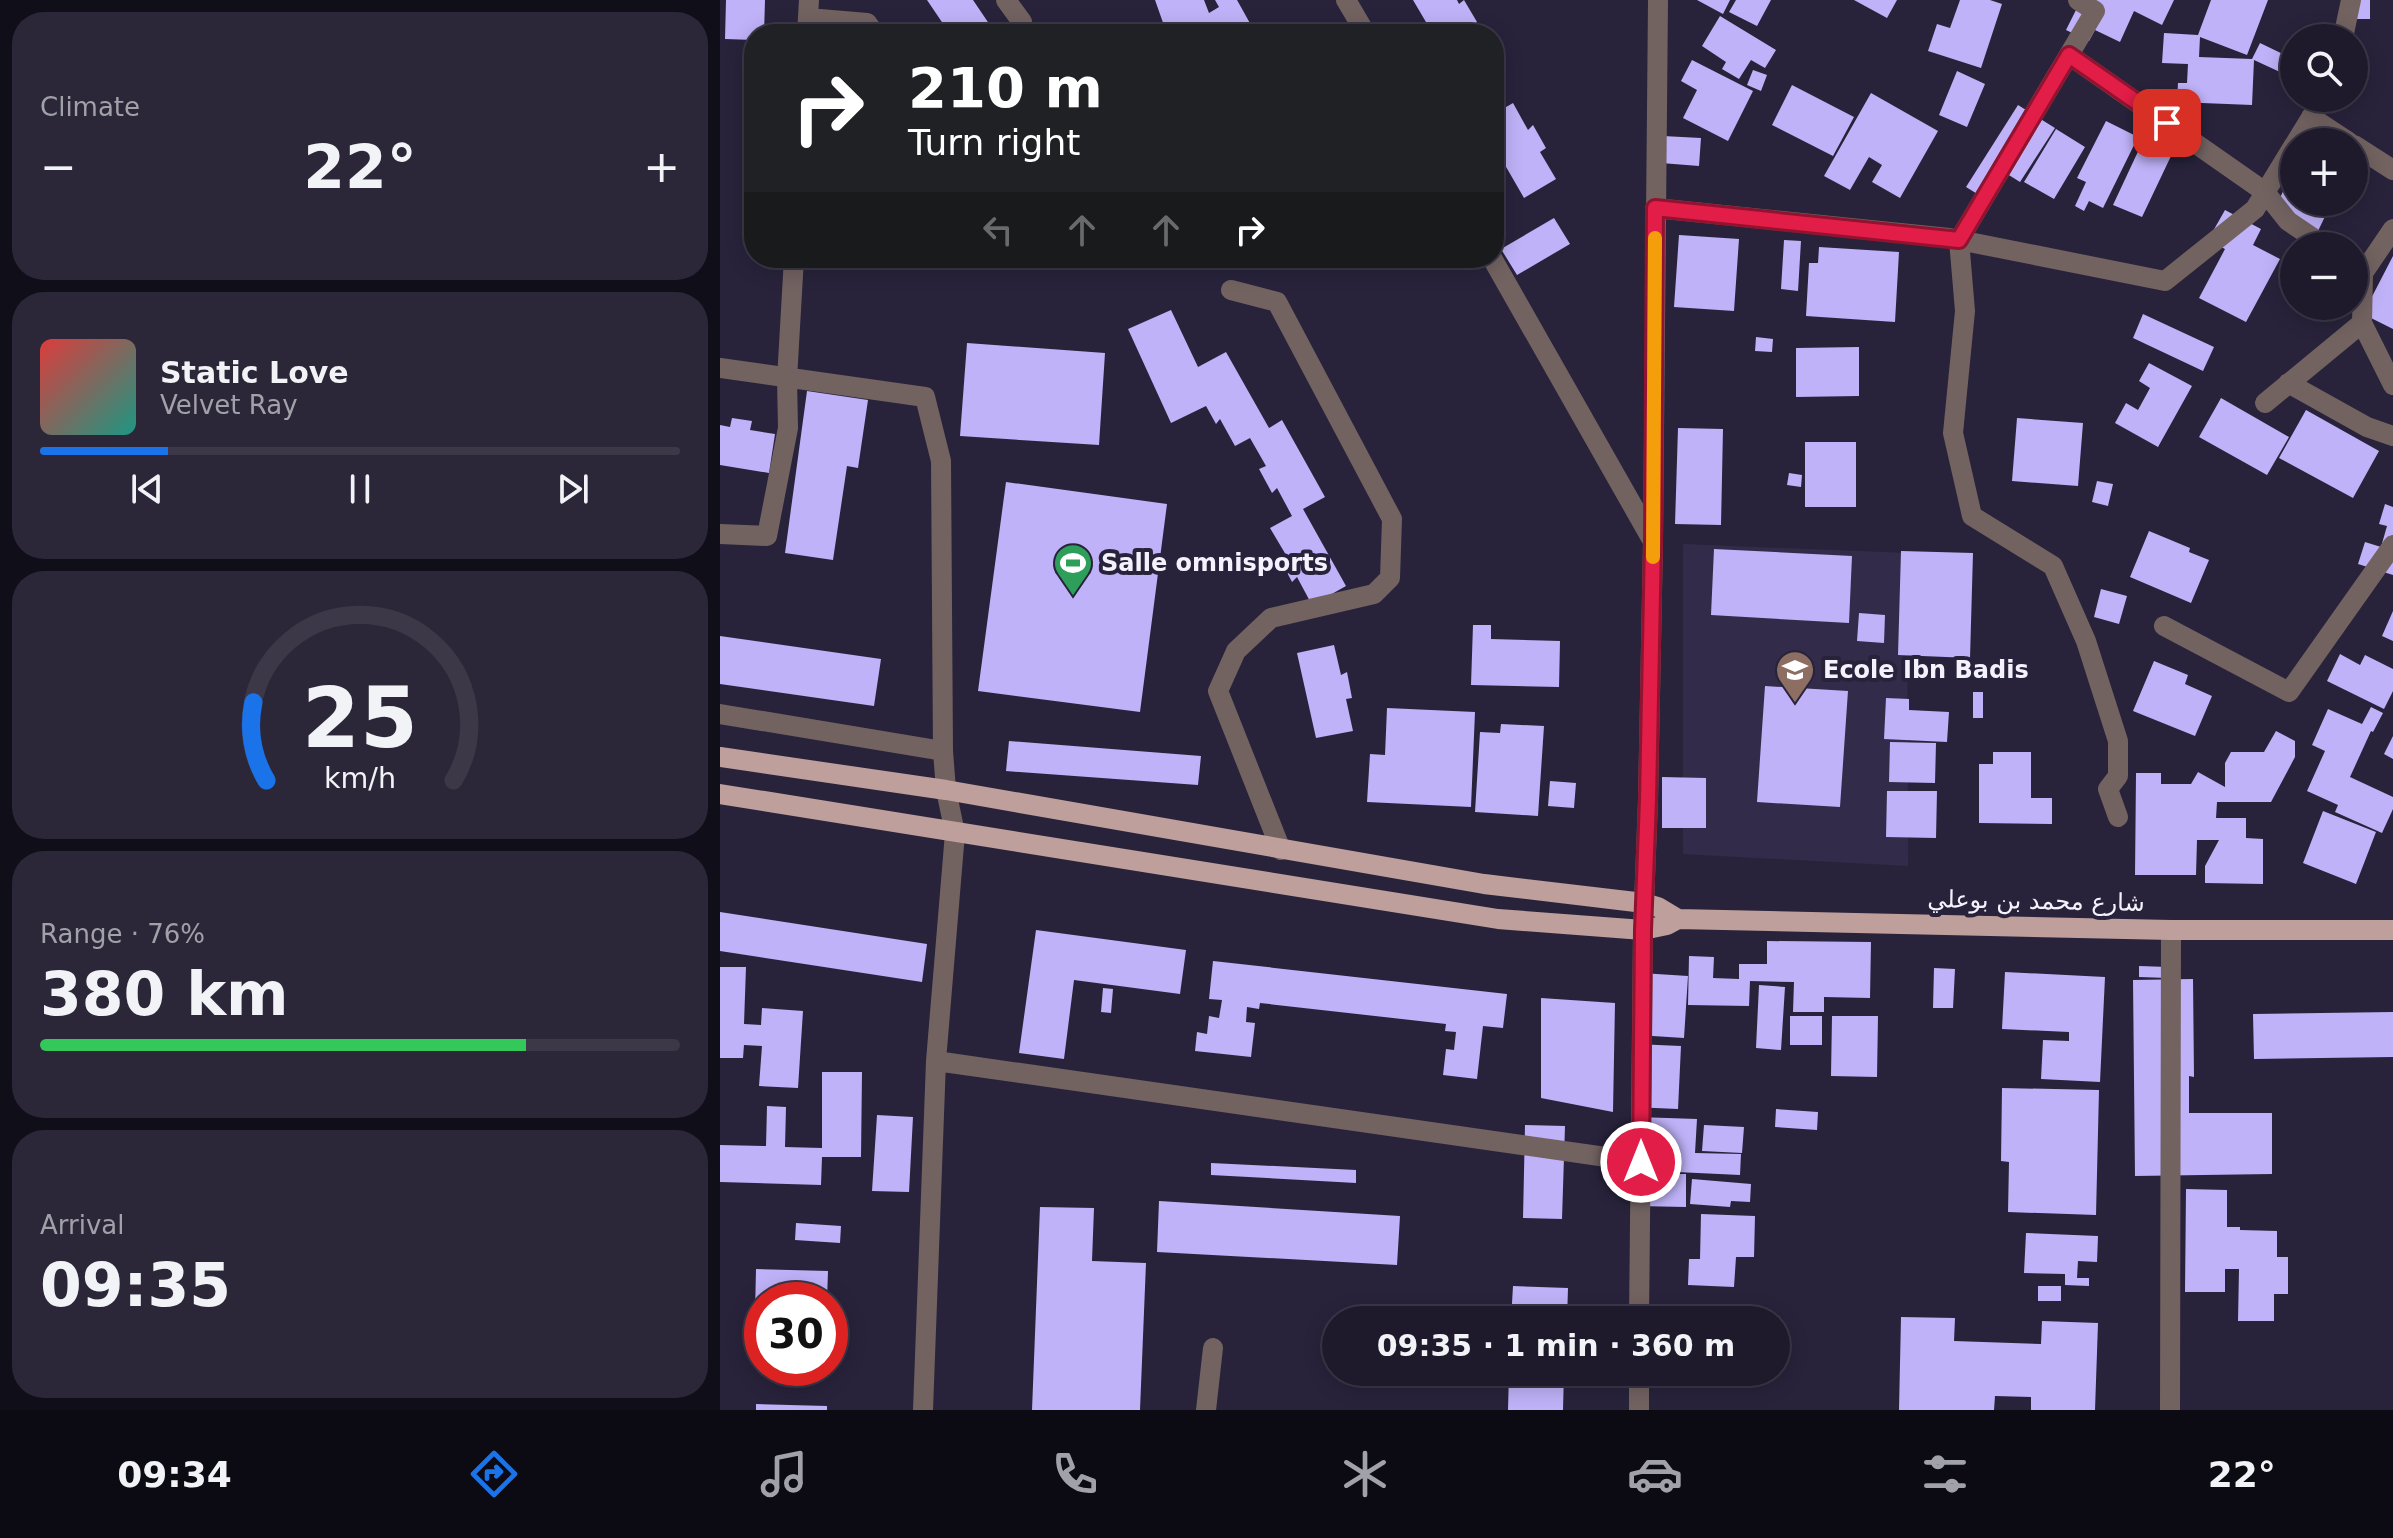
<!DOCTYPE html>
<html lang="en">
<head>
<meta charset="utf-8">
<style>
  :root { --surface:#1e1a2c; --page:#2b2738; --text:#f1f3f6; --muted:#a1a1a9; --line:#3c3848; --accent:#1a73e8 }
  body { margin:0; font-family:"DejaVu Sans","Noto Naskh Arabic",sans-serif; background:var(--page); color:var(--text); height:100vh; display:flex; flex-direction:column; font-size:30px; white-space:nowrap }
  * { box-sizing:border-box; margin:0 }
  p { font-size:26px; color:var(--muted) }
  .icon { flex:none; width:44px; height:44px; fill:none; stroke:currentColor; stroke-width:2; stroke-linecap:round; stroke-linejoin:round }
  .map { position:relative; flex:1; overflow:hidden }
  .sheet { display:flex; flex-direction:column; gap:12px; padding:12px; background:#100e18; width:720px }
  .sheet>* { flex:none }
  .top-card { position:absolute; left:24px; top:24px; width:760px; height:244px; border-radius:32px; box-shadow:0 4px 20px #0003,0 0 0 2px var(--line); background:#202124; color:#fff; overflow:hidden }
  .buttons { position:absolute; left:1560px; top:24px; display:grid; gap:16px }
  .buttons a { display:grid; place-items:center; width:88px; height:88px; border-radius:50%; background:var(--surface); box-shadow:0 4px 20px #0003,0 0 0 2px var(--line); font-size:40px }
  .speed { position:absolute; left:24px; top:1282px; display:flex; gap:16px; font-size:40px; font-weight:700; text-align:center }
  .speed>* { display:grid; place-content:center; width:104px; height:104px; border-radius:50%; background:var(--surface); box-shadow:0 4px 20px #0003,0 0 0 2px var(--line); line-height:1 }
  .speed .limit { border:12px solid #d22; background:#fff; color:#111 }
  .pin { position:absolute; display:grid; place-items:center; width:68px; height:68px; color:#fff; margin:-34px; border-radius:16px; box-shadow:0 4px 12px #0006 }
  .me { position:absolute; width:88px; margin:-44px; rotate:0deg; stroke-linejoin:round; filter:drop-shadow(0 0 6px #0008) }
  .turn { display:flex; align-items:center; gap:28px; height:168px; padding:0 32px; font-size:36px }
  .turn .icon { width:104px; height:104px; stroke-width:2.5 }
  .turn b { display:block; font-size:56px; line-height:68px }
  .lanes { display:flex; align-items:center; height:76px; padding:0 32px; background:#0003; justify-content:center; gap:40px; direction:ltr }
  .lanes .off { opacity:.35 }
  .big { font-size:60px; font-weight:700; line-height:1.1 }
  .sheet .card { flex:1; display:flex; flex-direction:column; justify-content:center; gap:12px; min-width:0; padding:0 28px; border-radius:32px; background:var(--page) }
  .sheet .dial { align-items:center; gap:0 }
  .dial svg { height:208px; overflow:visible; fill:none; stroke:var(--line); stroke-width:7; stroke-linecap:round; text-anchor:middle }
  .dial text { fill:var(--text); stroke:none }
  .song { display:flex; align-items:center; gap:24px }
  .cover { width:96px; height:96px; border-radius:12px; background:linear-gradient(135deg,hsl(0 70% 55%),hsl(170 70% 35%)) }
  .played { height:8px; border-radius:4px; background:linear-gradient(90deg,var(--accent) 20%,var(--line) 20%) }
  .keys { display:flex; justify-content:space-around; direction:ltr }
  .heat { display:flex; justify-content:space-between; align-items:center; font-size:44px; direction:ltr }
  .charge { height:12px; border-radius:6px; background:linear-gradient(90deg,#34c759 76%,var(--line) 0) }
  .trip { position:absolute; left:602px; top:1306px; width:468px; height:80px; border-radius:40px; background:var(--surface); box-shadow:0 4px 20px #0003,0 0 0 2px var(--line); font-weight:700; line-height:80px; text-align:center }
  .menu { display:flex; height:128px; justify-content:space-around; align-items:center; background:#0c0a12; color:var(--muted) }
  .menu .icon { width:56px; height:56px }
  .menu .on { color:var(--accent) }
  .menu b { font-size:36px; color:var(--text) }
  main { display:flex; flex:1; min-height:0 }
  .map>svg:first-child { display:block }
  .built { fill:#322c4a }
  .building { fill:#bfb2f8 }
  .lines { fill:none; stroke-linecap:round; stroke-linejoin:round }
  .minor { stroke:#726361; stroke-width:20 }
  .major { stroke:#be9f9b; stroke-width:20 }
  .route-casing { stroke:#92132f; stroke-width:20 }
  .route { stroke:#e11d48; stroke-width:14 }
  .slow { stroke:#f59e0b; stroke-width:14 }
  .labels { text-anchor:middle; stroke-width:8; stroke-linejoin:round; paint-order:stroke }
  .poi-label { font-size:24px; font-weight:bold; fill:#f4f3fd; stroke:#28233b; text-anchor:start }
  .street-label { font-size:24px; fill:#f4f3fd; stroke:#28233b }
</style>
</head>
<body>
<main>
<section class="sheet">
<div class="card"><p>Climate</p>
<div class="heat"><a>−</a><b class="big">22°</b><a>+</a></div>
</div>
<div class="card">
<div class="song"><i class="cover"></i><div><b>Static Love</b><p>Velvet Ray</p></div></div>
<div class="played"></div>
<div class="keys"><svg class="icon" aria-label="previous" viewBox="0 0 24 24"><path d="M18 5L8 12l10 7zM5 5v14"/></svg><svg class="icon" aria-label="pause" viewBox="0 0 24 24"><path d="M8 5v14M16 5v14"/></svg><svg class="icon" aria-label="next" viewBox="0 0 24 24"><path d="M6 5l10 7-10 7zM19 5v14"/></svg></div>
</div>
<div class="card dial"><svg viewBox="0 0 100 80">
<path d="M14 69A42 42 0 1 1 86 69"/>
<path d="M14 69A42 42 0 0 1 9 39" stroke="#1a73e8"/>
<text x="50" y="56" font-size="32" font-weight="700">25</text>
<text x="50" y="72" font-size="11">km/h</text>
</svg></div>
<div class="card"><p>Range · 76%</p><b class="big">380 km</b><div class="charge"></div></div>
<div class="card"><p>Arrival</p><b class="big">09:35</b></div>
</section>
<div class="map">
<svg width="1673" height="1410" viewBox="0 0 1673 1410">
  <rect width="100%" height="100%" fill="#28233b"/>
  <path class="built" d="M963 544 1187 553 1188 866 963 854Z"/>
  <path class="building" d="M6 0H45L44 34H34V40L5 39Z
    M207 0H253L276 34H230Z
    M435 0H484L489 13 499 7 495 0H517L536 34H447Z
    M693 0H737L739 4 744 0 757 22 751 26 755 34H713Z
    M977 0H1010L1003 14Z
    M1016 0H1051L1037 26 1009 12Z
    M1134 0H1177L1167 18Z
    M1240 0H1270L1282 4 1261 68 1208 51 1217 24 1230 28Z
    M1361 0H1454L1442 25 1414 11 1400 42 1375 30 1369 41 1346 30Z
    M1491 0H1548L1527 55 1480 37 1479 57 1532 59 1540 43 1567 56 1560 72 1534 60 1532 105 1457 102 1458 83H1467L1468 64 1442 63 1444 33 1478 35Z
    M1623 0H1650V19H1622Z
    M1000 16 1056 50 1045 68 1031 60 1019 79 1002 69 1006 62 982 46Z
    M972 60 1033 91 1008 141 963 118 977 90 961 81Z
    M1033 70 1047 75 1041 91 1027 85Z
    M1237 71 1265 84 1247 127 1219 115Z
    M1072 85 1134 117 1113 156 1052 125Z
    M1151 93 1218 131 1180 198 1152 182 1162 165 1149 157 1130 190 1104 176Z
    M793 103 808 130 813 125 826 148 820 152 836 179 804 198 774 146V114Z
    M1298 105 1335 128 1300 182 1284 172 1267 200 1246 187Z
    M1386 121 1418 137 1383 208 1369 201 1364 211 1355 206 1366 182 1357 178Z
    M1336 129 1365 147 1334 199 1304 182Z
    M943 136 981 138 979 166 941 163Z
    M1422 143 1451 156 1422 217 1393 205Z
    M1574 169V202H1612L1598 231 1554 210Z
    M1505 210 1541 229 1533 245 1560 259 1526 322 1479 298 1505 249 1488 240Z
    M834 218 850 244 797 275 781 249Z
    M959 235 1019 239 1014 311 954 307Z
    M1064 240 1081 241 1078 291 1061 289Z
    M1099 247 1179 252 1175 322 1086 316 1089 263H1098Z
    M1673 256V329L1643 314Z
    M451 310 478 367 506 352 549 428 562 420 605 497 583 509 626 586 592 605 577 577 572 582 560 559 566 555 550 528 572 516 557 488 552 493 539 469 546 466 530 438 515 446 500 419 496 424 486 406 451 423 408 329Z
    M1423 314 1494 347 1483 371 1413 338Z
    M1036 337 1053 339 1052 352 1035 351Z
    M247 343 385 353 379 445 240 436Z
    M1139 347V396L1076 397V348Z
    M1429 363 1472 386 1438 447 1395 423 1406 403 1418 410 1430 388 1419 381Z
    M87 391 148 400 138 468 127 466 113 560 65 553Z
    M1501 398 1569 437 1547 475 1479 437Z
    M1586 410 1659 451 1633 498 1559 458Z
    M12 418 32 421 30 430 55 434 49 473 0 465V425L10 427Z
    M1297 418 1363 423 1358 486 1292 481Z
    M958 428 1003 429 1001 525 955 524Z
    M1085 442H1136V507H1085Z
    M1069 473 1082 475 1081 487 1067 485Z
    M1377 481 1393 484 1388 506 1372 502Z
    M286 482 447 504 420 712 258 691Z
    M1665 504 1673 507V575L1638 564 1645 542 1661 547 1667 526 1659 524Z
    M1429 531 1470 548 1469 552 1489 560 1471 603 1410 577Z
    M994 549 1132 556 1129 623 991 615Z
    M1181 551 1253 553 1250 658 1178 655Z
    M1381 589 1407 596 1399 624 1374 617Z
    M1673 611V641L1662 636Z
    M1139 613 1165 615 1164 643 1137 641Z
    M753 625H771V639L840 641 839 687 751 685Z
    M0 636 161 659 154 706 0 684Z
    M614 645 621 675 627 672 632 698 626 699 633 731 596 738 577 653Z
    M1620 654 1640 665 1645 655 1673 669V691L1664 709 1607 681Z
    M1434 661 1468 675 1465 684 1492 696 1475 736 1413 711Z
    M1045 686 1128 691 1120 807 1037 802Z
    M1253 692H1263V718H1253Z
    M1166 698 1189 699V710L1229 712 1227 742 1164 739Z
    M1651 707 1663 713 1653 732 1651 731 1630 777 1673 797V809L1662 833 1615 812 1618 805 1587 791 1605 751 1592 745 1608 709 1642 724Z
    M667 708 755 712 751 807 647 802 650 754 665 755Z
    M781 724 824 726 818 816 755 812 760 732 780 733Z
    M1556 731 1575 741V757L1551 802H1497L1496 818H1526V838L1543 839V884L1485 883V866L1499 840H1477L1476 875H1415L1416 773H1441V784H1471L1478 772 1505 787V763L1511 752H1544Z
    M1673 736V759L1664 754Z
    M289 741 481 756 478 785 286 771Z
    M1170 742 1216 743 1215 783 1169 782Z
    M1273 752H1311V798H1332V824L1259 823V764H1273Z
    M942 777 986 778V828H942Z
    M830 781 856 783 854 808 828 806Z
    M1167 791H1217L1216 838 1166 837Z
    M1603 811 1656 832 1636 884 1583 863Z
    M0 912 207 944 202 982 0 951Z
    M316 930 466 950 460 994 354 980 344 1059 299 1053Z
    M1047 941 1151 942 1150 998 1104 997V1012H1073L1074 982 1030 981 1029 1006 968 1005 969 956 994 957 993 978 1019 979V964H1047Z
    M493 961 787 994 783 1028 763 1026 757 1079 723 1075 726 1049 734 1050 736 1032 725 1031 726 1024 540 1003 539 1009 527 1007 526 1022 535 1023 531 1057 475 1051 477 1032 487 1034 489 1016 499 1018 502 1000 489 999Z
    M1419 966 1448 967V978L1419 977Z
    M0 967H26L24 1024 41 1025 42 1008 83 1011 78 1088 39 1086 42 1046 24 1045 23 1058H0Z
    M1214 968 1235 969 1233 1008H1213Z
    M1285 972 1385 977 1380 1082 1321 1079 1323 1040 1349 1041V1032L1282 1029Z
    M921 973 968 976 964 1038 917 1035Z
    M1473 979 1474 1077 1469 1076V1113H1552V1174L1415 1176 1413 980Z
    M1039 985 1065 987 1061 1050 1036 1048Z
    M383 988 393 989 391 1013 381 1012Z
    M821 998 895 1003 893 1112 821 1098Z
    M1673 1012V1057L1534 1059 1533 1014Z
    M1070 1016H1102V1045H1070Z
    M1112 1016H1158L1157 1077 1111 1076Z
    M915 1044 961 1046 958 1109 912 1107Z
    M102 1072H142L141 1157H102L101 1185 0 1182V1145L46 1146 47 1106 66 1107 65 1147 102 1148Z
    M1282 1088 1379 1090 1376 1215 1288 1212 1289 1162 1281 1161Z
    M1056 1109 1098 1112 1097 1130 1055 1127Z
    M157 1115 193 1117 189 1192 152 1191Z
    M917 1117 977 1119 975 1153 1021 1154 1020 1175 914 1170Z
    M805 1125 845 1126 842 1219 803 1218Z
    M984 1125 1024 1127 1022 1153 982 1151Z
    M491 1163 636 1170V1183L491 1175Z
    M919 1174H966V1207L918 1206Z
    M972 1179 1031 1184 1030 1202 1011 1201 1010 1207 970 1204Z
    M1466 1189 1507 1190V1227H1520V1230L1557 1231V1257H1568V1294H1554V1321H1518L1519 1269H1505V1292H1465Z
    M439 1201 680 1216 677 1265 437 1252Z
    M320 1207 374 1208 372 1261 426 1263 420 1410H312Z
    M981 1214 1035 1216 1034 1257H1016L1014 1287 968 1285 969 1259H980Z
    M76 1223 121 1226 120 1243 75 1240Z
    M1306 1233 1378 1236 1377 1262 1358 1261 1357 1278H1369V1286L1345 1285V1274L1304 1273Z
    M36 1269 108 1271 107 1300H42V1314H35Z
    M793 1286 848 1288 847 1320H791Z
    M1318 1286H1341V1301H1318Z
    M1181 1317 1235 1318 1234 1341 1321 1344 1322 1321 1378 1323 1375 1410H1311V1397L1275 1396 1274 1410H1179Z
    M789 1372H844L843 1410H788Z
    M36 1404 107 1406V1410H36Z"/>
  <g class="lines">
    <path class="minor" d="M286 0 302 22
      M626 0 646 34
      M1358 0 1375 11 1239 240 1245 311 1233 433 1252 516 1333 566 1366 641 1398 741V776L1388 789 1398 817
      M88 18 147 23 155 34
      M87 34 89 0
      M1623 38 1631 0
      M1349 55 1545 192 1568 221 1605 246
      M1591 117 1629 142
      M1576 142 1603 98
      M1634 145 1673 170
      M935 208 1229 238 1445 281 1535 209 1574 145
      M772 258 931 538
      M1634 266 1643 273 1642 323 1673 385
      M1643 273 1673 229
      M511 290 557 302 672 519 670 578 654 594 551 618 516 651 498 691 561 850
      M0 368 205 397 221 461 223 751 226 790 235 833 216 1061 203 1410
      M1568 383 1647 427 1673 436
      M1545 403 1642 323
      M0 534 47 536 68 428 67 379 74 258
      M1444 626 1569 692 1673 545
      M0 714 223 751
      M216 1061 921 1162
      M919 1320 923 930 928 800 933 542 938 0
      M486 1410 493 1348
      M919 1410V1372
      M1450 1410 1451 930"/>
    <path class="major" d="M0 757 226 790 764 884 924 903 938 907 958 919
      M0 794 778 919 923 930 947 925 958 919 1451 930H1673"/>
  </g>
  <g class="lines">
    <defs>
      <path id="route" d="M921 1162 923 930 928 800 933 542 935 208 1239 240 1349 55 1447 123"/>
    </defs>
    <use href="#route" class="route-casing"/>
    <use href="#route" class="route"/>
    <path class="slow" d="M933 557 935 238"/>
  </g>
  <defs>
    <symbol id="stadium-pin" viewBox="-11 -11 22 30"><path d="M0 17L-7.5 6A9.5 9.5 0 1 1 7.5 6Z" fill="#2e9e5b" stroke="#28233b"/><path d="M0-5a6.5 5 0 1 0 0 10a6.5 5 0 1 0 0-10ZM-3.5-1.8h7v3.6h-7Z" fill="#fff"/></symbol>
    <symbol id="school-pin" viewBox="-11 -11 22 30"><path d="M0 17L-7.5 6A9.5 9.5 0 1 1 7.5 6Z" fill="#8d6e63" stroke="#28233b"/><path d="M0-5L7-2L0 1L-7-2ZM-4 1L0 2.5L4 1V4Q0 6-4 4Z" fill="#fff"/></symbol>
  </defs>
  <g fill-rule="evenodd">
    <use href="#stadium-pin" x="331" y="541" width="44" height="60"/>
    <use href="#school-pin" x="1053" y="648" width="44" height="60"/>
  </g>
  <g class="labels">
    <g class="poi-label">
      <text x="381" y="571">Salle omnisports</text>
      <text x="1103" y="678">Ecole Ibn Badis</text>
    </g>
    <g class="street-label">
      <text transform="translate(1316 901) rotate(1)" y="8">شارع محمد بن بوعلي</text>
    </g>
  </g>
</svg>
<div class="buttons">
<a><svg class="icon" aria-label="search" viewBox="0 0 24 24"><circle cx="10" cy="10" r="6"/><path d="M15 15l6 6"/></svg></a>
<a>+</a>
<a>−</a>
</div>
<div class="speed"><div class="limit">30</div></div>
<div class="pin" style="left:1447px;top:123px;background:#d93025"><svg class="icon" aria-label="arrive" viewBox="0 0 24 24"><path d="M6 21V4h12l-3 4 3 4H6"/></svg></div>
<svg class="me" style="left:921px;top:1162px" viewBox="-20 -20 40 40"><circle r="17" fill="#e11d48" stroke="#fff" stroke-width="3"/><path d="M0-11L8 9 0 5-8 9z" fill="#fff"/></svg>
<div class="trip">09:35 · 1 min · 360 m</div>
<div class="top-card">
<div class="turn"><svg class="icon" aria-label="right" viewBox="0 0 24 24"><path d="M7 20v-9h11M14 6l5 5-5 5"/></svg><div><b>210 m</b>Turn right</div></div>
<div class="lanes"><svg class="icon off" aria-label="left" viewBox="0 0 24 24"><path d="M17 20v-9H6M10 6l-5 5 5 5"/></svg><svg class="icon off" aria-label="ahead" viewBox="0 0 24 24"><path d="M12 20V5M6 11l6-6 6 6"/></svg><svg class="icon off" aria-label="ahead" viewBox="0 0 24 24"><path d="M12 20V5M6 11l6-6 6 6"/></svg><svg class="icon" aria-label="right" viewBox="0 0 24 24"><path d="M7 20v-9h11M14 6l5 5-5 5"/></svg></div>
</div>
</div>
</main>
<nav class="menu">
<b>09:34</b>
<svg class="icon on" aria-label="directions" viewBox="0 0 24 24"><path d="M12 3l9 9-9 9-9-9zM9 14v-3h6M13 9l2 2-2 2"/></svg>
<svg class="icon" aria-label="music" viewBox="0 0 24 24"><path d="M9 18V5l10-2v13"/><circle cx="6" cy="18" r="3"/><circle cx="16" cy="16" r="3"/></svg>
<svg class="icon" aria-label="phone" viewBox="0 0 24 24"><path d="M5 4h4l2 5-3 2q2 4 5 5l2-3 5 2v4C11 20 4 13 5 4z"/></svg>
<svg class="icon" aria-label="climate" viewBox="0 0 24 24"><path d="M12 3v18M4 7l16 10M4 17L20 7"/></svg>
<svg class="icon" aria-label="car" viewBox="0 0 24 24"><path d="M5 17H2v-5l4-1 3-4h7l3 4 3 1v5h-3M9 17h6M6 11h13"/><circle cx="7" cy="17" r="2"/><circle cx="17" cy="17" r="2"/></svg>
<svg class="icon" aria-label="filters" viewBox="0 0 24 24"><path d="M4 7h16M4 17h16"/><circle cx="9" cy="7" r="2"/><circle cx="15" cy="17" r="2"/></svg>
<b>22°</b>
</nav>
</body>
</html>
